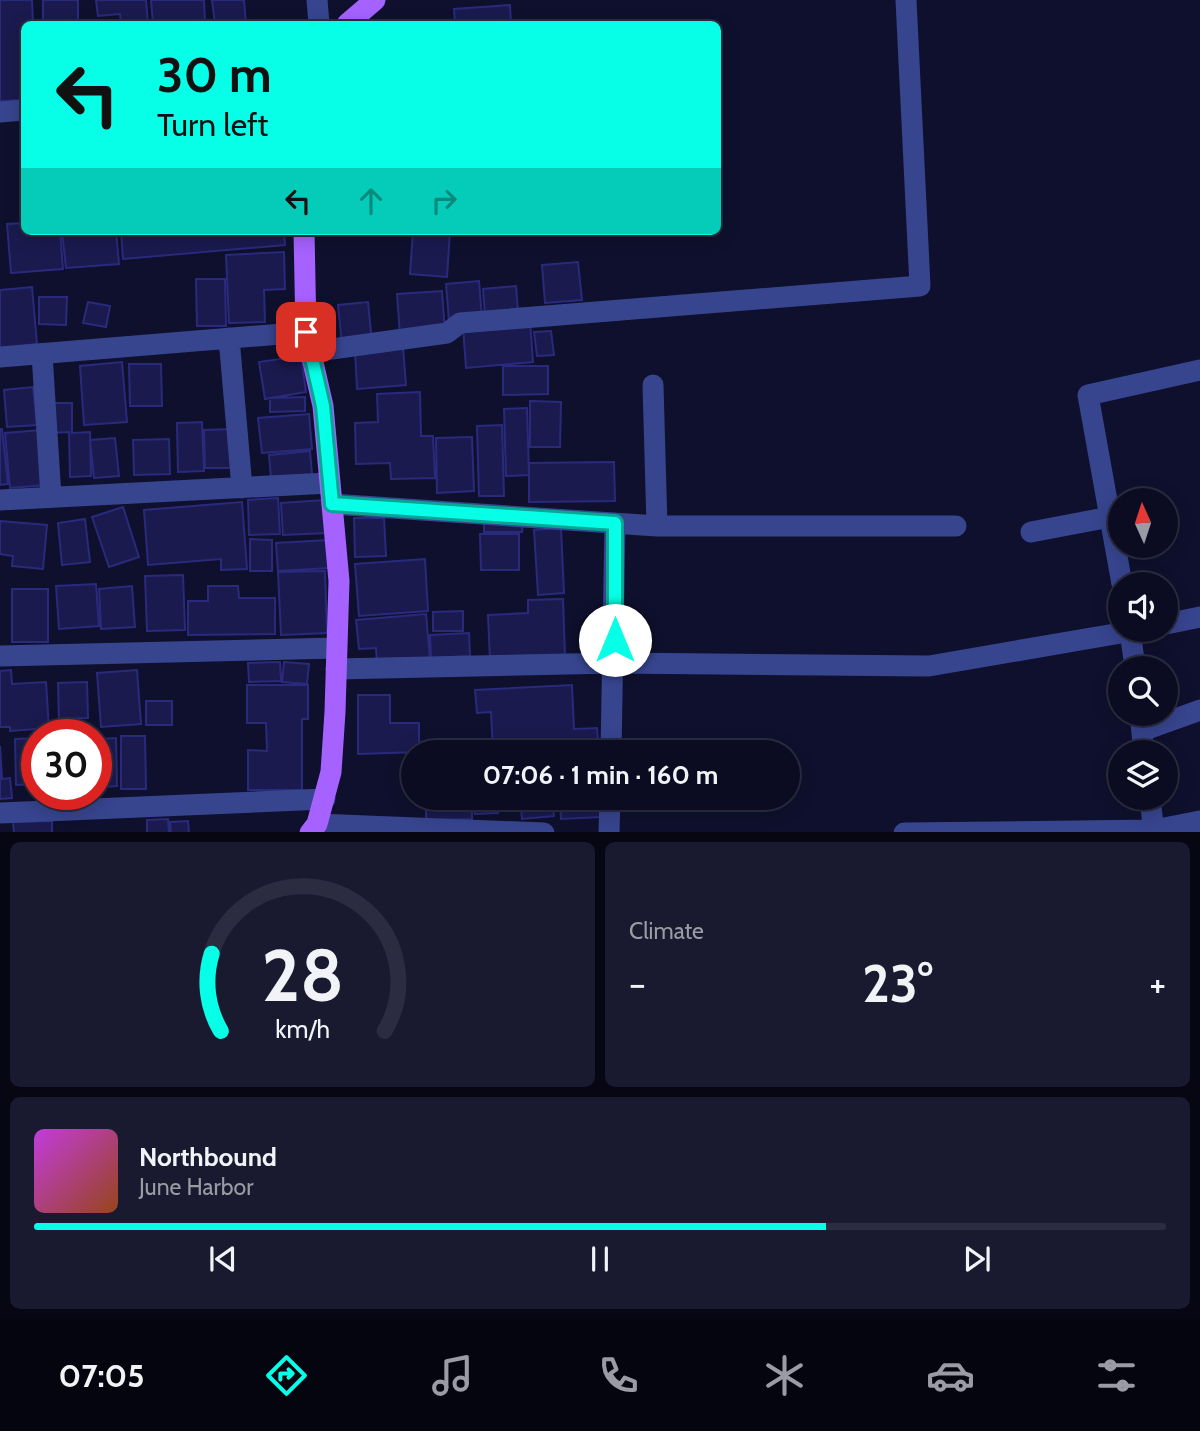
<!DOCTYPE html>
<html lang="en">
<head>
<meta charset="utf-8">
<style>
  :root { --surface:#0b0c22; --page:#191a2f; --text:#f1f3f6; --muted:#9a9ba5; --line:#2b2c40; --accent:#07ffe7 }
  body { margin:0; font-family:Cabin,sans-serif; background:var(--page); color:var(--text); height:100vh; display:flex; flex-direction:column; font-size:26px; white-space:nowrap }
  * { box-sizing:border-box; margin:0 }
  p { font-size:23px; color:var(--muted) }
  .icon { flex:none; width:38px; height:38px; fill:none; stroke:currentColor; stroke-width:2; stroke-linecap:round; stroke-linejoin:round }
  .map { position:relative; height:832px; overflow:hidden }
  .panel { display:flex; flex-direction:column; gap:10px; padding:10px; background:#060713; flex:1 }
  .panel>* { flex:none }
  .top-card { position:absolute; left:21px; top:21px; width:700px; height:214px; border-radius:10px; box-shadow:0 4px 18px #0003,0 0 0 2px var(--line); background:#07ffe7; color:#111; overflow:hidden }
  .needle { width:46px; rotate:357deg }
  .tools { position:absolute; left:1108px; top:488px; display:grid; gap:14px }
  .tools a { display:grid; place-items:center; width:70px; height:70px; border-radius:50%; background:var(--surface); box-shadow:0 4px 18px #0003,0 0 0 2px var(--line); font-size:35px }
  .speed { position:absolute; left:21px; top:719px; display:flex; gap:14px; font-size:35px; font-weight:700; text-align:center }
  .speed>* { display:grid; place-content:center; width:91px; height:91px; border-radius:50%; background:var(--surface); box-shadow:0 4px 18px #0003,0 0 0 2px var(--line); line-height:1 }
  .speed .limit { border:10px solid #d22; background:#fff; color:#111 }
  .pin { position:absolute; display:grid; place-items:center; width:60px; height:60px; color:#fff; margin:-30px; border-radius:14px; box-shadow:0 4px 10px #0006 }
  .me { position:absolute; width:77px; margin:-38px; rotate:0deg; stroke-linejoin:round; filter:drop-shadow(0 0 5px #0008) }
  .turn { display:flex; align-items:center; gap:24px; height:147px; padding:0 21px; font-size:32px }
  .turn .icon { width:91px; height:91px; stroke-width:2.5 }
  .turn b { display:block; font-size:49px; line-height:60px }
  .lanes { display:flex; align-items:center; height:66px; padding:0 21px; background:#0003; justify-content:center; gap:35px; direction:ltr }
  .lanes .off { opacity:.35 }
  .big { font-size:52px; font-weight:700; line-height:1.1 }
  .panel .widget { flex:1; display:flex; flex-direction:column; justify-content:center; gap:10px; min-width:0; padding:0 24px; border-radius:10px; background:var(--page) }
  .panel .dial { align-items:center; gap:0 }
  .dial svg { height:182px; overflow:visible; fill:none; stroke:var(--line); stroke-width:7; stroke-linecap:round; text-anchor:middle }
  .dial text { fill:var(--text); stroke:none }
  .song { display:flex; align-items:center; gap:21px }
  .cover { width:84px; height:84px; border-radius:10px; background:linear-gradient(135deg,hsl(290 70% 55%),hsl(20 70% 35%)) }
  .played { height:7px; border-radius:4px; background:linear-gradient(90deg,var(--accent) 70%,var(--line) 70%) }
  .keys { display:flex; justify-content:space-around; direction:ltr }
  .heat { display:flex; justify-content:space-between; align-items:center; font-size:38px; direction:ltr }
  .panel .tiles { flex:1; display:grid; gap:10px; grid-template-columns:1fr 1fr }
  .widget:last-child { grid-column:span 2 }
  .trip { position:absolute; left:401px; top:740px; width:399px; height:70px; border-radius:35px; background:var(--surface); box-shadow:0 4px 18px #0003,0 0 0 2px var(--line); font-weight:700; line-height:70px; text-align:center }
  .tab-bar { display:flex; height:112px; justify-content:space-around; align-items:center; background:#04050e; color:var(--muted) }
  .tab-bar .icon { width:49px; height:49px }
  .tab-bar .active { color:var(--accent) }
  .tab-bar b { font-size:32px; color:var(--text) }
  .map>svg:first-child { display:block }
  .building { fill:#1a1a4f; stroke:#2a2a7d; stroke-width:2 }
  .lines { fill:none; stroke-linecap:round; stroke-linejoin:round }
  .minor { stroke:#37458f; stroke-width:21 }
  .major { stroke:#a562ff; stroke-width:21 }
  .route-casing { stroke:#05a696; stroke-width:18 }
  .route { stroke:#07ffe7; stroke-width:12 }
</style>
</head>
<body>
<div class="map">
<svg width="1200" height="833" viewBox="0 0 1200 833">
  <rect width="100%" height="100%" fill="#0f102d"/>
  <path class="building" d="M0 0H32L33 24H24V100L0 101Z
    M43 0H78V24H43Z
    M96 0H146L148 24H121L120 14 98 16Z
    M151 0H204L205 23 153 24Z
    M212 0H244L246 24H215Z
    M510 5 511 24H455L454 9Z
    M24 223V231H60L63 269 11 273 7 224Z
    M62 231H116L119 264 66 268Z
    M121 231H284L285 245 123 259Z
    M413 231H450L447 277 410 274Z
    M284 252 285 289 264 290 265 322 229 323 226 255Z
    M578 262 582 300 545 303 542 265Z
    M196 279H225L226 326H197Z
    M479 281 482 318 449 321 446 284Z
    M516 286 518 311 485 314 483 289Z
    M32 287 37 344 0 348V290Z
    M442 291 445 332 400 335 397 294Z
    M39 297H67L66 325 39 324Z
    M88 302 110 306 106 327 83 323Z
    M368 302 372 342 342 345 338 305Z
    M530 321 533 362 466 368 463 327Z
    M551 331 554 355 537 356 534 332Z
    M403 347 406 385 357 389 355 351Z
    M301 356 306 392 265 399 259 362Z
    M122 362 127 422 84 425 80 366Z
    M129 364H161L162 406H130Z
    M503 366H548V394L503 395Z
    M33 387 37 425 7 427 4 390Z
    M420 392 421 436H433L435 478 391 479 390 463 356 464 355 423 378 422 377 394Z
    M305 397V411L270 412V398Z
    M530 401 561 402 560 447H530Z
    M49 403H72V433L90 432 91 476 70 477 69 432 50 433Z
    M527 408 529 475 506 476 504 409Z
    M309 414 312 449 262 453 258 418Z
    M202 422 204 471 178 472 177 423Z
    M502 425 504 496H479L477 426Z
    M0 429H2L8 484 0 485Z
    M233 429 234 468H205L204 430Z
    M41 430 46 485 10 488 5 433Z
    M472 437 474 491 437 493 436 438Z
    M115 438 119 476 94 478 90 440Z
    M169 439 170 474 134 475 133 440Z
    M310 451 312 474 271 478 269 455Z
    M614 462 615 501 529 502V463Z
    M278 498 280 534 249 535 248 500Z
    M325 500 327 533 283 535 281 503Z
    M242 502 247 569 221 570V559L148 565 144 510Z
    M123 507 139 557 109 567 92 517Z
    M354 518H384L386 556 355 557Z
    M85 519 90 562 62 565 58 523Z
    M0 521 47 525 43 569 12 566 13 556 0 554Z
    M484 521 523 522 522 532H484Z
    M561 528 564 593 538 595 534 530Z
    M480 534H519V570H481Z
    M250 539 272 540V571H250Z
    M328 540 330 568 278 571 276 543Z
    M425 559 428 611 359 616 355 564Z
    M325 571 327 633 281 635 278 572Z
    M183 575 185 630 147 631 145 576Z
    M96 584 99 626 59 629 56 586Z
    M132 586 135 627 101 629 99 589Z
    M208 586H238L239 598H275V634L188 635V601H208Z
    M12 589H48V642H12Z
    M563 599 565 657 490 660 488 615 528 613V600Z
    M463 611V631H433V612Z
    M426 614 430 659 377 664 376 648 359 649 356 620Z
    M469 633 470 656 431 658 430 635Z
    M280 662 281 681 249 682 248 663Z
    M284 662 309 664 307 684 282 682Z
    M11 670 12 684 46 682 49 728 10 731V727H0V671Z
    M137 670 141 724 101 727 97 673Z
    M87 682 88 718 59 719 58 683Z
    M247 685H308V719H302V790H248V750L267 751 266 723H247Z
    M572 685 574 729 597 728 599 752H493L491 712 477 713 475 690Z
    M358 695H390V723H419V752L358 754Z
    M146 701H172V725H146Z
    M121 736H145L146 789H121Z
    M37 738V784L16 785 15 739Z
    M116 738 117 786 104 787 102 739Z
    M0 746 2 779 10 778 12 798 0 799Z
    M426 798H472V819L426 820Z
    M474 798H498V813L475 814Z
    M520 798H552L554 816 522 819Z
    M560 798H601L602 817 561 819Z
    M168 819 169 833H147V820Z
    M52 821V833H14L13 822Z
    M188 821 189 833H171L170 822Z"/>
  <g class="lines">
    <path class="minor" d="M317 0 319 24
      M0 112 24 110
      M229 338 242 488
      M310 352 447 333 460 323 920 286 906 0
      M42 354 51 497
      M0 357 306 332
      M653 385 657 526
      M0 500 329 483
      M332 504 657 526H956
      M1031 532 1110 517
      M1122 584 1088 395 1200 370
      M1166 624 1200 617
      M1130 630 1135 668
      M0 656 336 648
      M336 669 615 663 929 666 1138 630
      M1140 714 1144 752
      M1142 731 1200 710
      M611 752 615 523
      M1150 798 1154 833
      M0 813 325 799
      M317 824 544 833
      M609 833 610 798
      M904 833 1154 830 1200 821"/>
    <path class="major" d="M347 24 375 0
      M304 231 306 332 323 406 339 581 335 712 331 772 317 824 310 833"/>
  </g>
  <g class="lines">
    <defs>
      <path id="route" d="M306 332 323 406 332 504 615 523V640"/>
    </defs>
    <use href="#route" class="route-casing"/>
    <use href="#route" class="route"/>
  </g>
</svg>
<div class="tools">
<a><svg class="needle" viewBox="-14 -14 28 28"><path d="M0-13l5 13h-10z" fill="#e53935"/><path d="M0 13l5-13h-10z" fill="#9a9ba5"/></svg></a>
<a><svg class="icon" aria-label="sound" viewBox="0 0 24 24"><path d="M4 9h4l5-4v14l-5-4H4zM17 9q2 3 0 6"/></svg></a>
<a><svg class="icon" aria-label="search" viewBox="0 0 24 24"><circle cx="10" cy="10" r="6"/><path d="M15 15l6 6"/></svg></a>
<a><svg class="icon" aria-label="layers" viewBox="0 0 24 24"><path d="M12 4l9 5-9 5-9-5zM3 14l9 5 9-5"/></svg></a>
</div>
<div class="speed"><div class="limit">30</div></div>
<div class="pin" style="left:306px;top:332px;background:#d93025"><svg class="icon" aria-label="arrive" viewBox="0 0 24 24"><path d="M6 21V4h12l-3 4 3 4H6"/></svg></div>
<svg class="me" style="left:615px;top:640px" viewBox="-20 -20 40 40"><circle r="19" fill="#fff"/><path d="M0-13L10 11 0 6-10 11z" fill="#07ffe7"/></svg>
<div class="trip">07:06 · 1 min · 160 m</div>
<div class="top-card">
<div class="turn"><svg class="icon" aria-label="left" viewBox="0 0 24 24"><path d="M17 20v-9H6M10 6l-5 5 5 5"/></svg><div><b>30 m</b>Turn left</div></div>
<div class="lanes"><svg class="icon" aria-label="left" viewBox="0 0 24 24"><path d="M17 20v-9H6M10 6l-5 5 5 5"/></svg><svg class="icon off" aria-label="ahead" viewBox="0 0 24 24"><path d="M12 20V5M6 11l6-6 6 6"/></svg><svg class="icon off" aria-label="right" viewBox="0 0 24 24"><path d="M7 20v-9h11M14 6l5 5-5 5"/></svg></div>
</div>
</div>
<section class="panel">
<div class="tiles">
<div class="widget dial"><svg viewBox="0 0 100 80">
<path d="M14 69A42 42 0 1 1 86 69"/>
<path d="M14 69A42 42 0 0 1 10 35" stroke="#07ffe7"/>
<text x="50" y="56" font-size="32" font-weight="700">28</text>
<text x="50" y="72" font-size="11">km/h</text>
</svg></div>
<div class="widget"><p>Climate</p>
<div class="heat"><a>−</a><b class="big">23°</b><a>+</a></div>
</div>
<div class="widget">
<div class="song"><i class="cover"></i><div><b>Northbound</b><p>June Harbor</p></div></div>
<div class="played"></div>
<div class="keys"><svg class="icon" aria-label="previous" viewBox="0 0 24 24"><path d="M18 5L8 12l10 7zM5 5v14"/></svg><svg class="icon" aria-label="pause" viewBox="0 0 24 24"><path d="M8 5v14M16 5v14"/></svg><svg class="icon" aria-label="next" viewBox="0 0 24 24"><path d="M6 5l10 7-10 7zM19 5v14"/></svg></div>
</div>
</div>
</section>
<nav class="tab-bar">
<b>07:05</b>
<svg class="icon active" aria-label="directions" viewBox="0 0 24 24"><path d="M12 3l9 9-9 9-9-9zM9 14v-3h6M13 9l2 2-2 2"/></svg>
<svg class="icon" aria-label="music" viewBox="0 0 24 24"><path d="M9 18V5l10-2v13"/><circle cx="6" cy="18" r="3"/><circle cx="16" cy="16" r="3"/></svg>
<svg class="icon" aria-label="phone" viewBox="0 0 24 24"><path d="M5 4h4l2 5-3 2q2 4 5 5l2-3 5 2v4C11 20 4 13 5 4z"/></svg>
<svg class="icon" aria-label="climate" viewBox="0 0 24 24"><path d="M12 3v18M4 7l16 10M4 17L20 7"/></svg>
<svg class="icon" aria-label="car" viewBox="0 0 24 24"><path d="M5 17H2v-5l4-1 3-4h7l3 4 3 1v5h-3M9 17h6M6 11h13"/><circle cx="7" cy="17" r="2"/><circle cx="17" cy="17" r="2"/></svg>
<svg class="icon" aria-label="filters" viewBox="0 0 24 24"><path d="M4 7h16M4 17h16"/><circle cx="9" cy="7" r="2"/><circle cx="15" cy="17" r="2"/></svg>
</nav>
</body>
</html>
